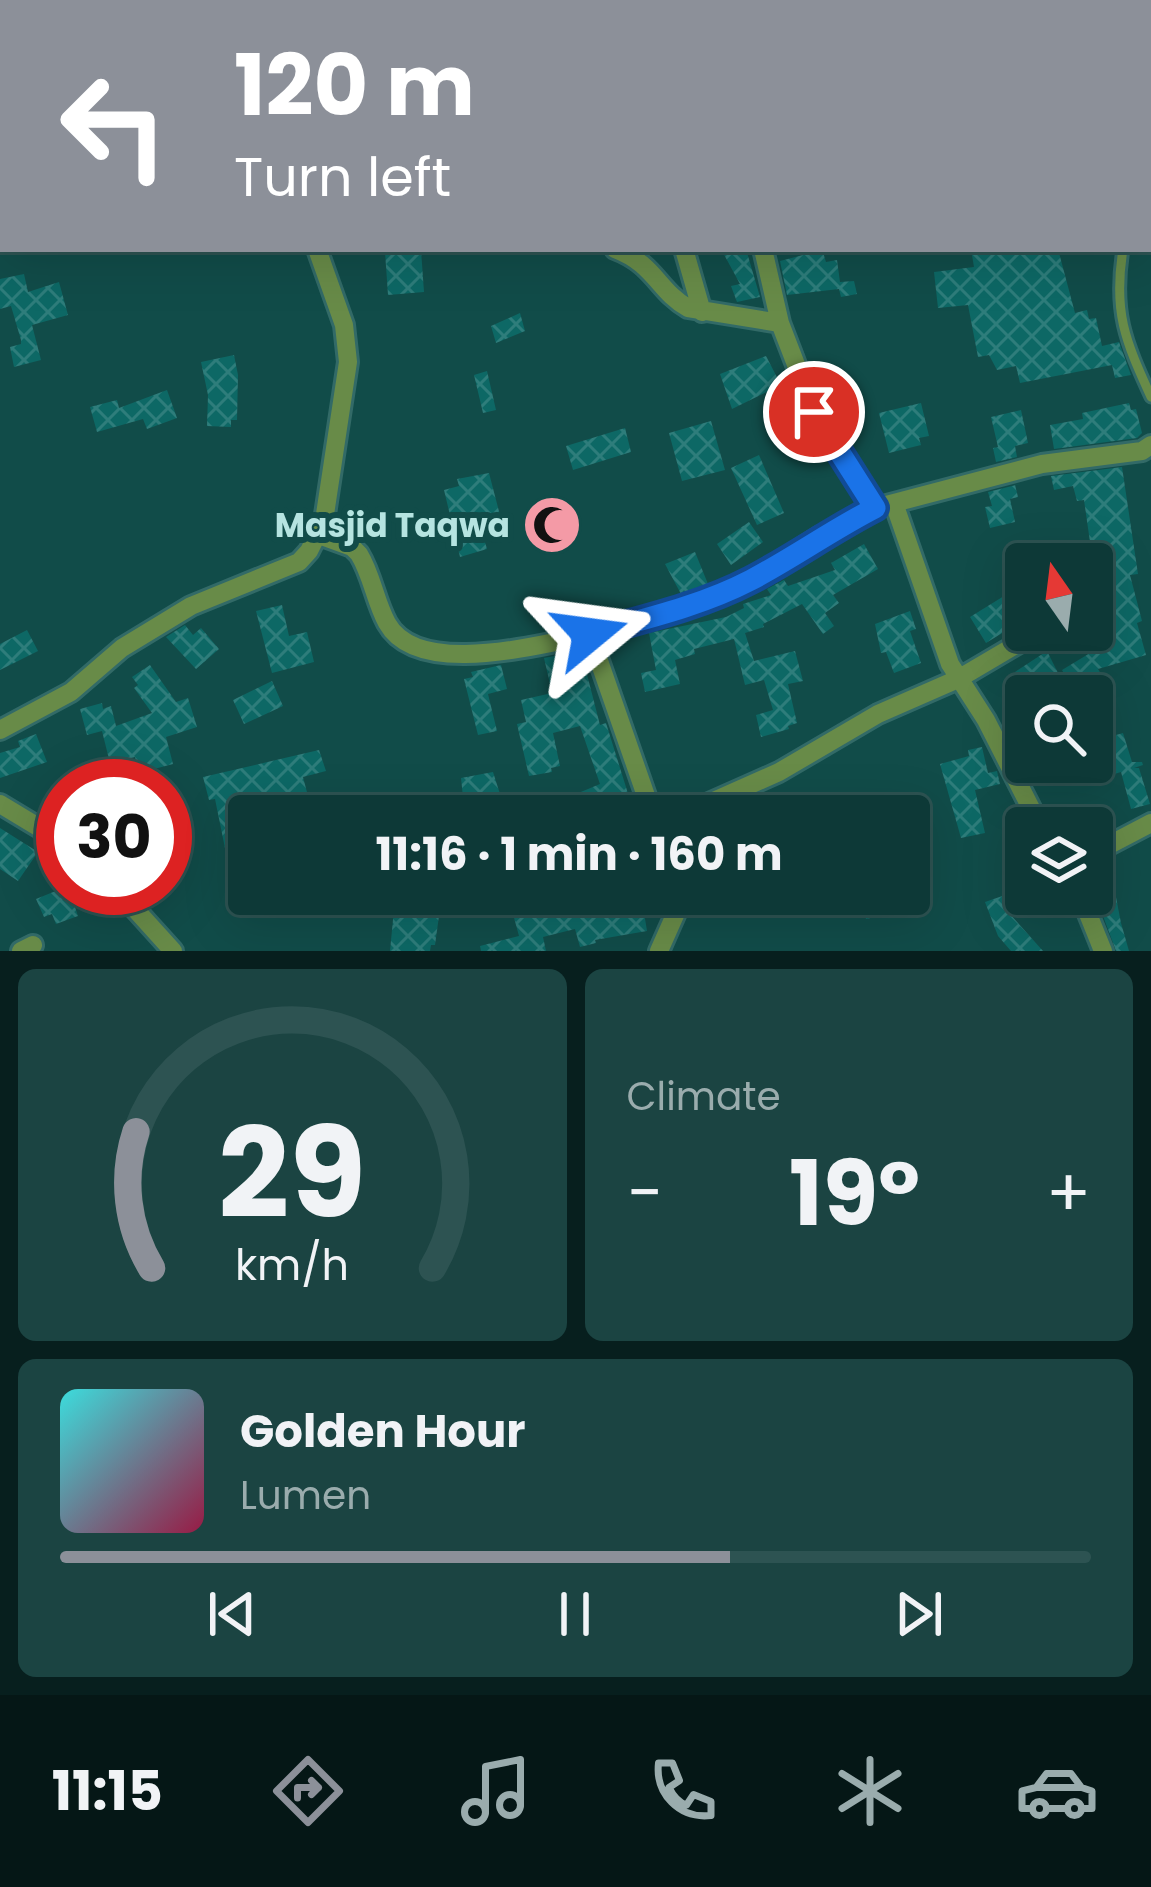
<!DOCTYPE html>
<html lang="en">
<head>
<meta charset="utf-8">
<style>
  :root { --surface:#0d3937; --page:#1b4442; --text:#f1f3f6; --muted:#9aacad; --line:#2d5352; --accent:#8c9099 }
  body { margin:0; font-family:Poppins,sans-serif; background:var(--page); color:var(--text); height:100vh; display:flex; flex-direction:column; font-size:45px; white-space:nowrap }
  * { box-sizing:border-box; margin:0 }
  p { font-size:39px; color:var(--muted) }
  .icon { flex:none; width:66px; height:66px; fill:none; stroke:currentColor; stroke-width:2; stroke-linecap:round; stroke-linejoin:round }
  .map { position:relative; height:951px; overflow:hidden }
  .panel { display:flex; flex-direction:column; gap:18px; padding:18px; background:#071f1e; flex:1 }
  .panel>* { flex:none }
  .hud { position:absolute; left:0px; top:0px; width:1152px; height:252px; box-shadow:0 12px 48px #0002,0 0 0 3px var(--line); background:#8c9099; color:#fff; overflow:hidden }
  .needle { width:78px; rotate:346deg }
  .tools { position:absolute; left:1005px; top:543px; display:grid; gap:24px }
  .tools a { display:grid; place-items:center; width:108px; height:108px; border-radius:12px; background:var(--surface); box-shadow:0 12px 48px #0002,0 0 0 3px var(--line); font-size:60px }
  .speed { position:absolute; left:36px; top:759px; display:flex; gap:24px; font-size:60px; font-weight:700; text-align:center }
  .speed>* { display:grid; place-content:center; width:156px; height:156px; border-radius:50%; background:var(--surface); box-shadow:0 12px 48px #0002,0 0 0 3px var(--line); line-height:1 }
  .speed .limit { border:18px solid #d22; background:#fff; color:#111 }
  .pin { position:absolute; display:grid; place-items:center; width:102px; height:102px; color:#fff; margin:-51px; border:6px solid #fff; border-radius:50%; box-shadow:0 3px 12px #0007 }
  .me { position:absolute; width:132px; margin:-66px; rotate:74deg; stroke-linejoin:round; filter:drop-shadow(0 0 9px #0008) }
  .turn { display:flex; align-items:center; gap:42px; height:252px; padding:0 36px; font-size:54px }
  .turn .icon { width:156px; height:156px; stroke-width:2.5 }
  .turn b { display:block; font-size:84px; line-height:102px }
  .big { font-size:90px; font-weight:700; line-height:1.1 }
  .panel .tile { flex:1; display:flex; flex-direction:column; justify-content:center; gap:18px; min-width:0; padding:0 42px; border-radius:18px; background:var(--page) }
  .panel .dial { align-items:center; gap:0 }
  .dial svg { height:312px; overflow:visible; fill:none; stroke:var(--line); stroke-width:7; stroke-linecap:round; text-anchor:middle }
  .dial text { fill:var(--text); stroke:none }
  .song { display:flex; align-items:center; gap:36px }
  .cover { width:144px; height:144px; border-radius:18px; background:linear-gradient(135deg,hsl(180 70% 55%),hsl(340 70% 35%)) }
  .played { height:12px; border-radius:6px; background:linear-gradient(90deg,var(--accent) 65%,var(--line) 65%) }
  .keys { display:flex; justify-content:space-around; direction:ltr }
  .heat { display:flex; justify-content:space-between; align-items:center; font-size:66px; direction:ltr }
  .panel .tiles { flex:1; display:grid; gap:18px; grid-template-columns:1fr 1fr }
  .tile:last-child { grid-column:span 2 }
  .trip { position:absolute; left:228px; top:795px; width:702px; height:120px; border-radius:12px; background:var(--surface); box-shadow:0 12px 48px #0002,0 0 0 3px var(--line); font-weight:700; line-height:120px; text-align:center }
  .tabs { display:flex; height:192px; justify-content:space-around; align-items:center; background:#051716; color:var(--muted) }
  .tabs .icon { width:84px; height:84px }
  .tabs .on { color:var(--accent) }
  .tabs b { font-size:54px; color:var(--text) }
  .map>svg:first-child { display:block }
  .building { fill:url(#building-cross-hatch) }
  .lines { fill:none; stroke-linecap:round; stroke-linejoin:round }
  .service-casing { stroke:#326a67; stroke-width:15 }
  .minor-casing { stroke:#326a67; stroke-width:24 }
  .tertiary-casing { stroke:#326a67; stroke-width:30 }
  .service { stroke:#688b48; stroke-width:9 }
  .minor { stroke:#688b48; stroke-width:18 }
  .tertiary { stroke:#688b48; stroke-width:24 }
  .route-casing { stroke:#114b97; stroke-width:30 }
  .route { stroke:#1a73e8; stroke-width:21 }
  .labels { text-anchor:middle; stroke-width:12; stroke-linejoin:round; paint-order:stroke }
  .poi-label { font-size:33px; font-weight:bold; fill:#b6e4e1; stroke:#114c49; text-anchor:end }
</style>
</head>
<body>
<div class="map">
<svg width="1151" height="951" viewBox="0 0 1151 951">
  <defs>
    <pattern id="building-cross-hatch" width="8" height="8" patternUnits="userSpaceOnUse" patternTransform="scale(3)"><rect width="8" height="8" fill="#0d6865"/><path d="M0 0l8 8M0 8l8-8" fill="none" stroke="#2e7d7b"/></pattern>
  </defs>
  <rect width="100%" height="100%" fill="#114c49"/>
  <path class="building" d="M721 249H746L760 297 737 302 731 286 740 284Z
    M801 249H822L826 262 837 260 840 282 854 281 857 294 841 297 839 289 787 295 780 261 803 255Z
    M971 249H1058L1075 313 1087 310 1089 319 1096 318 1102 346 1119 342 1131 375 1115 378 1112 365 1020 383 1016 366 997 370 989 355 978 357 968 305 938 308 934 272 974 267Z
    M421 250 424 292 388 295 385 252Z
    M24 274 28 292 59 282 68 315 32 325 41 360 14 367 10 347 21 344V340L11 306 0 309V279Z
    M520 313 525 331 496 343 491 326Z
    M234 355 238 375 237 420H231V427L207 426 208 395 201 362Z
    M766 356 781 385 732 409 720 374Z
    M487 371 496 410 483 413 474 375Z
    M167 390 177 418 147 429 143 419 97 432 90 407 117 400 119 408Z
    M921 403 929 436 919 438 921 445 889 453 879 413Z
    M1129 403 1131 410 1136 409 1142 433 1137 438 1054 449 1050 425 1083 419 1082 413Z
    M1021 410 1028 443 1015 446 1017 457 996 462 993 448 998 447 991 417Z
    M711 421 725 470 682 481 669 433Z
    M625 428 631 452 573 470 566 446Z
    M759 455 784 513 757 525 731 468Z
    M1122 467 1138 574 1130 575 1142 621 1137 623 1146 655 1098 669 1108 686 1102 689 1116 735 1123 733 1132 762H1142L1143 765 1134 768H1139L1150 804 1131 809 1121 772 1098 779 1093 764 1048 784 1038 762H1102L1092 730V696H1077L1062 670 1100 647 1098 641 1105 639 1092 591V564H1080L1076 546 1090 542 1084 500 1077 501 1073 486 1054 490 1051 476Z
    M489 473 501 519 480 525 487 549 460 557 444 490 459 486 457 479Z
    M1020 484 1015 485 1018 497 1010 499 1015 522 990 528 985 507 992 506 988 492Z
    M559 506 566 531 541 538 534 513Z
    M749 522 763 542 731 565 717 544Z
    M864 544 878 569 833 595 839 603 825 613 834 626 823 634 802 604 763 624 764 627 745 633 754 661 795 651 803 681 788 684 797 723 788 726 789 729 761 737 756 715 773 710 764 680 745 685 734 639 694 649 695 654 675 660 680 684 645 692 641 673 656 670 649 633 726 617 744 608 743 604 771 595 767 589 784 580 788 586 835 570 831 563Z
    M695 552 708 584 681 594 665 564Z
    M1004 596 1020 622 986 643 970 617Z
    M282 605 289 636 307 632 314 662 272 673 256 611Z
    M910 611 916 629 910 631 921 663 894 673 886 652 881 653 875 624Z
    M185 625 193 635 201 628 219 649 196 669 166 637Z
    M27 630 38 651 0 670V644Z
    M581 651 600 725 606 723 635 816H596L593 809 584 813 576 794 600 784 580 726 553 733 560 766 551 768 552 772 529 776 517 724 526 722 521 700 552 693 544 658Z
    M1047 651 1060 677 1026 694 1015 672Z
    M150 665 176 702 188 698 197 727 166 737 173 764 139 773 135 757 110 763 102 731 87 735 80 709 102 703 103 709 111 706 116 726 152 713 134 688 138 685 132 677Z
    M501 665 507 689 488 694 497 731 478 735 464 679 473 677 471 672Z
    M272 681 283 706 244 724 233 700Z
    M36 734 47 762 0 778V753L20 747 18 741Z
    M982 747 988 773 997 771 1000 784 975 790 985 833 961 838 940 764 969 756 968 750Z
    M319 750 326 771 303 777 308 796 258 808 260 816H249V852L227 858 215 799 209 800 203 777Z
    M493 772 507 816H465L461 778Z
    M0 828 38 852 18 881 0 869Z
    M63 888H78L84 900 74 904 78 916 56 924 52 914 44 917 36 899Z
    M1115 892 1121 923 1129 951H1116L1096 897Z
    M1011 893 1018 910 1009 913 1043 951H1011L998 936 985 902Z
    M641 894 647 931 595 940 596 943 580 947 575 929 543 937 546 951H481L480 946 519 936 513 914 536 909 537 914 593 897 594 902Z
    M860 894H918L921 906 866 919Z
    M394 909 439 916 435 945H431L430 951H390Z"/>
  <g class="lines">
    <defs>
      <path id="service" d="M1123 249C1113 312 1125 340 1151 397"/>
      <path id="minor" d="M622 0 623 3
        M1021 0 1022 3
        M807 3 809 0
        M615 249C655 264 658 291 688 308L780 323
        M684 249 702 312
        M763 249 780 323 820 427 875 508
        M894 503 950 664 986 720 1041 828
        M319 535 352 547 359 554C372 575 375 601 387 623 418 679 540 644 590 635
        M0 730 71 692 122 648 191 606 299 562 309 551 324 521 348 362 344 325 317 249
        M0 804 63 842
        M653 816 590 635 693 605 751 580 819 537 875 508 1042 464 1142 451 1151 445
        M680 816 779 772 878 714 958 679 1041 630
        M1092 854 1151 823
        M116 888 173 951
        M1080 894 1103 951
        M21 951 33 945
        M659 951 675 915 677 894"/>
      <path id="tertiary" d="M0 45H3
        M1149 187H1151"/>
    </defs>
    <use href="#service" class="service-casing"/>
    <use href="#minor" class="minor-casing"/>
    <use href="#tertiary" class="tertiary-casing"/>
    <use href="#service" class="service"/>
    <use href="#minor" class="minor"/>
    <use href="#tertiary" class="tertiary"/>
  </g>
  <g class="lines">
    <defs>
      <path id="route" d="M590 634C644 619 701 606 751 580 793 558 832 530 875 508L814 412"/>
    </defs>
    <use href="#route" class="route-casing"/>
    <use href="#route" class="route"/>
  </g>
  <defs>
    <symbol id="mosque-disc" viewBox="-11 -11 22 22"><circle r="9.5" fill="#f49aa6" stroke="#114c49"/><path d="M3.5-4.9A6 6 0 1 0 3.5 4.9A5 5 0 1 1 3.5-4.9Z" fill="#111"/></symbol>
  </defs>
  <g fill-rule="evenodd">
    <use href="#mosque-disc" x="519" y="492" width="66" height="66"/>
  </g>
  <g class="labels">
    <g class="poi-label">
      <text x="510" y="537">Masjid Taqwa</text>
    </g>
  </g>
</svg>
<div class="tools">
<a><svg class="needle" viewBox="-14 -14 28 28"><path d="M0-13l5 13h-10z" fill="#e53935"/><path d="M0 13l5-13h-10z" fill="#9aacad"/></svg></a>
<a><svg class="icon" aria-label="search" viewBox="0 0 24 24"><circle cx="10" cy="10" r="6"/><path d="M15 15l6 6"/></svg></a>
<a><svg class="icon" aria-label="layers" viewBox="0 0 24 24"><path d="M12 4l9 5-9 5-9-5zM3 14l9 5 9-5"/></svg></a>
</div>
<div class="speed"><div class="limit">30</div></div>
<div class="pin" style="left:814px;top:412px;background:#d93025"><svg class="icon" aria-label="arrive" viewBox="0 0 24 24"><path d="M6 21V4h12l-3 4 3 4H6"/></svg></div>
<svg class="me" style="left:590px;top:634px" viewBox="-20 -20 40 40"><path d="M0-17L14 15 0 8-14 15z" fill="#1a73e8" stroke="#fff" stroke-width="4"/></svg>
<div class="trip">11:16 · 1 min · 160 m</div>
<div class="hud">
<div class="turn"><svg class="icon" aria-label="left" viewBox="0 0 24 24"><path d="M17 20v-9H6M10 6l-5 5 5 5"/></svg><div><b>120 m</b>Turn left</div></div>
</div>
</div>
<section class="panel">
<div class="tiles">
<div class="tile dial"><svg viewBox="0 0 100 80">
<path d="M14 69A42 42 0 1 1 86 69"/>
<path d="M14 69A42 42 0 0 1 10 34" stroke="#8c9099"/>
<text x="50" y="56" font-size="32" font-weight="700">29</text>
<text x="50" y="72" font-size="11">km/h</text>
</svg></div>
<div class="tile"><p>Climate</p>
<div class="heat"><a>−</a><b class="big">19°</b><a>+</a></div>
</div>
<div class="tile">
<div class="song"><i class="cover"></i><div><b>Golden Hour</b><p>Lumen</p></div></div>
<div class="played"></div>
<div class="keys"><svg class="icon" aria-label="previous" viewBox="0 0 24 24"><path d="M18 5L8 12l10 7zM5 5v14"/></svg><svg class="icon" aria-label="pause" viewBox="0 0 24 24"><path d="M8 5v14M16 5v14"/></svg><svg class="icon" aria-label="next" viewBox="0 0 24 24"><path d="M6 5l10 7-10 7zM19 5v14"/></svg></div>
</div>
</div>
</section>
<nav class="tabs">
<b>11:15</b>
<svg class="icon on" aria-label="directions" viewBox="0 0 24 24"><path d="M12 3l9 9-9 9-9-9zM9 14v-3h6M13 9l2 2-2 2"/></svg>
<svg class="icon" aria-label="music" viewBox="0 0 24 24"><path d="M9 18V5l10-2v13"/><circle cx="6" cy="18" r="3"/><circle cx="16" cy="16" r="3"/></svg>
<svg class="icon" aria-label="phone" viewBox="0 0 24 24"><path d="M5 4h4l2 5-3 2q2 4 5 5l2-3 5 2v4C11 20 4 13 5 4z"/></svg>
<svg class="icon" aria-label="climate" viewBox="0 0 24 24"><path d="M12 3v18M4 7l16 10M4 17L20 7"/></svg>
<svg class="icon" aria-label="car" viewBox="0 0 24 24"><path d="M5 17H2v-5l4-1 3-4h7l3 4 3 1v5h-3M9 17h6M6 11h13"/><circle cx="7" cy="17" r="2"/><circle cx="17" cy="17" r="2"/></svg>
</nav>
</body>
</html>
